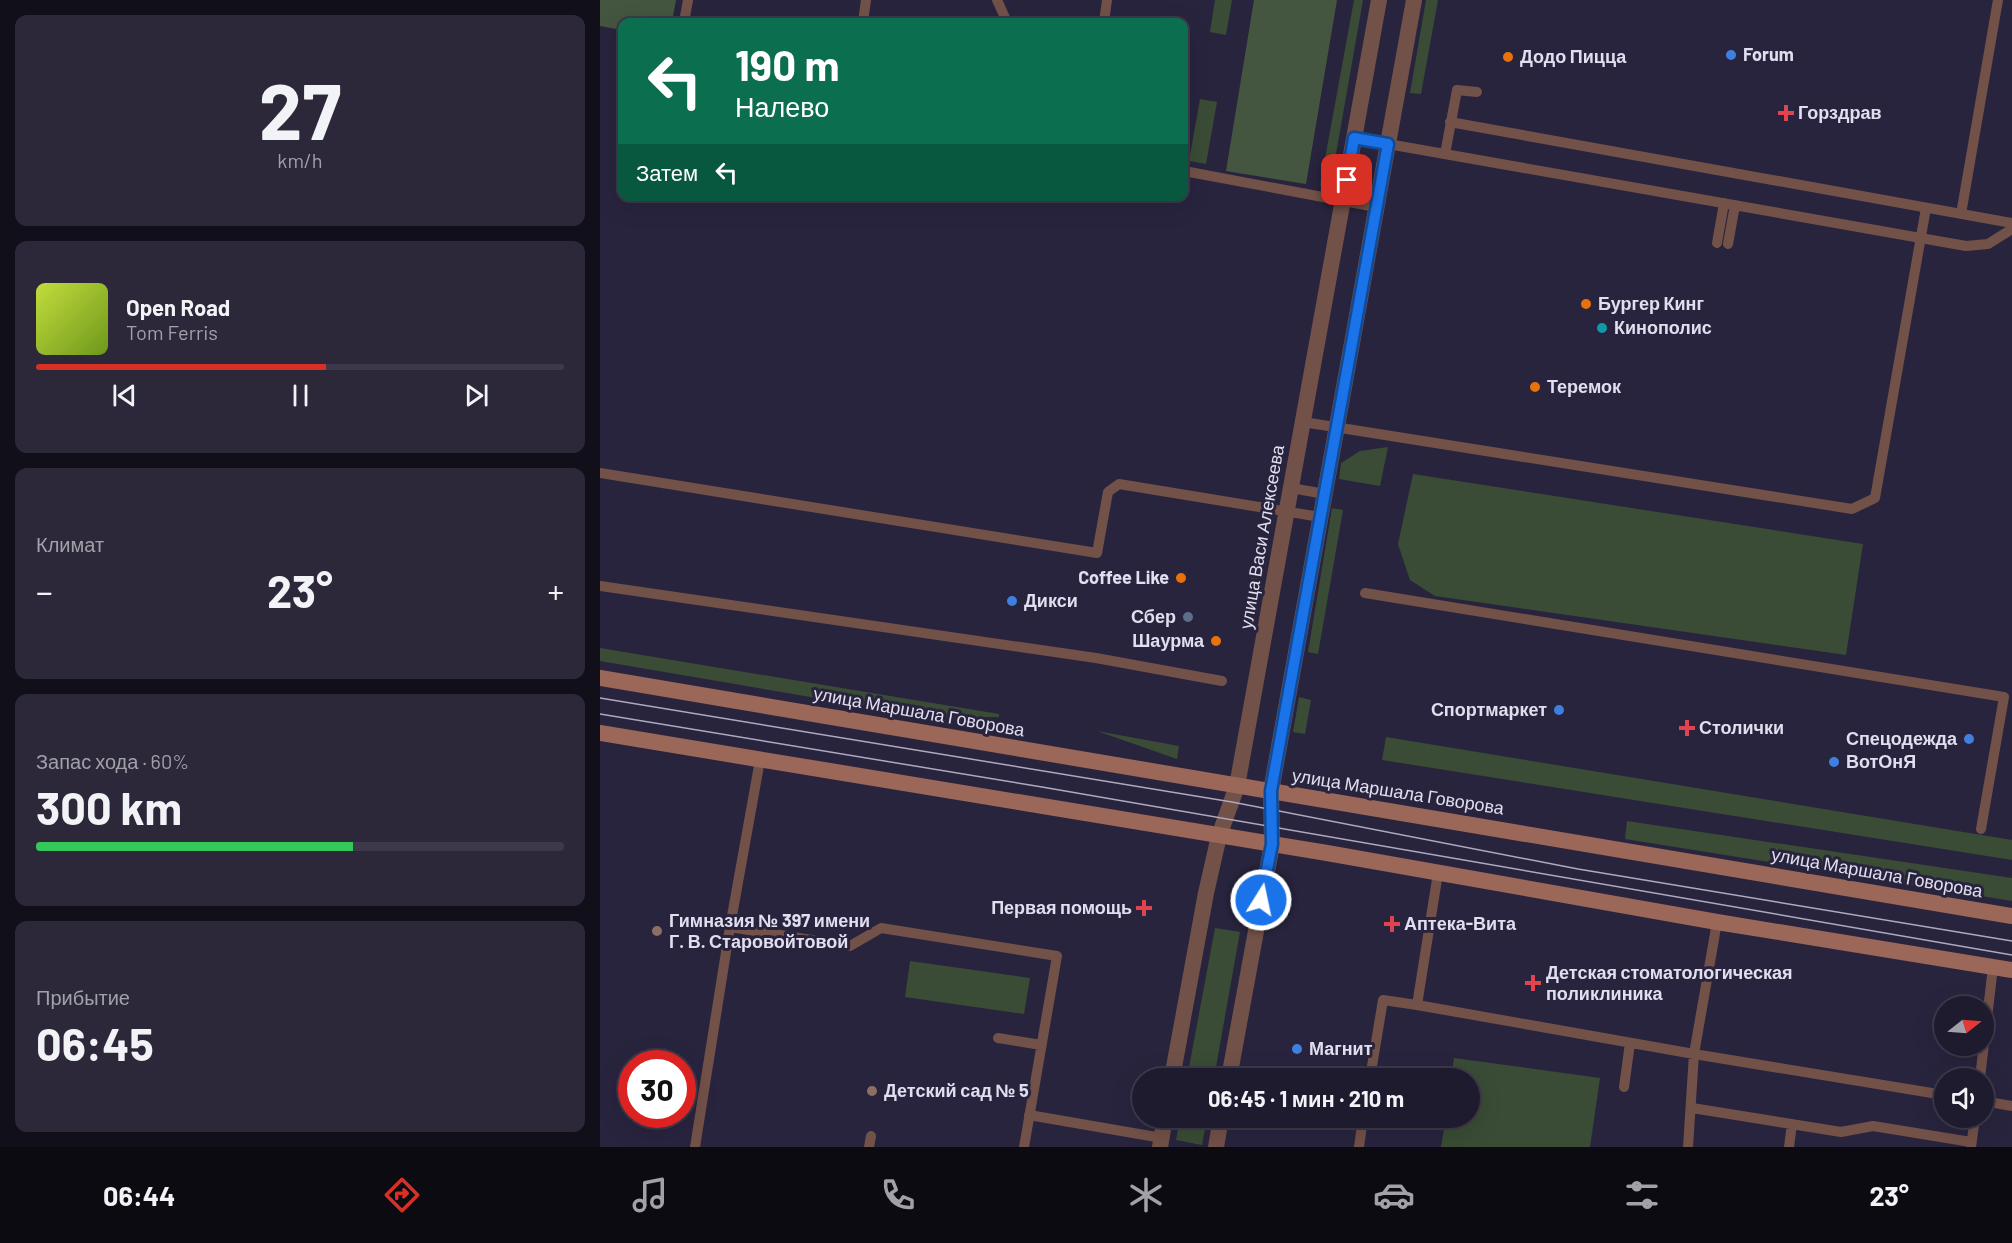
<!DOCTYPE html>
<html lang="ru">
<head>
<meta charset="utf-8">
<style>
  :root { --surface:#1f1b2e; --page:#2c283a; --text:#f1f3f6; --muted:#a1a1aa; --line:#3c394a; --accent:#d93025 }
  body { margin:0; font-family:Barlow,sans-serif; background:var(--page); color:var(--text); height:100vh; display:flex; flex-direction:column; font-size:22px; white-space:nowrap }
  * { box-sizing:border-box; margin:0 }
  p { font-size:20px; color:var(--muted) }
  .icon { flex:none; width:33px; height:33px; fill:none; stroke:currentColor; stroke-width:2; stroke-linecap:round; stroke-linejoin:round }
  .map { position:relative; flex:1; overflow:hidden }
  .drawer { display:flex; flex-direction:column; gap:15px; padding:15px; background:#110f19; width:600px }
  .drawer>* { flex:none }
  .top-card { position:absolute; left:18px; top:18px; width:570px; height:183px; border-radius:12px; box-shadow:0 6px 24px #0002,0 0 0 2px var(--line); background:#0b6e4f; color:#fff; overflow:hidden }
  .needle { width:39px; rotate:73deg }
  .buttons { position:absolute; left:1334px; top:996px; display:grid; gap:12px }
  .buttons a { display:grid; place-items:center; width:60px; height:60px; border-radius:50%; background:var(--surface); box-shadow:0 6px 24px #0002,0 0 0 2px var(--line); font-size:30px }
  .speed { position:absolute; left:18px; top:1050px; display:flex; gap:12px; font-size:30px; font-weight:700; text-align:center }
  .speed>* { display:grid; place-content:center; width:78px; height:78px; border-radius:50%; background:var(--surface); box-shadow:0 6px 24px #0002,0 0 0 2px var(--line); line-height:1 }
  .speed .limit { border:9px solid #d22; background:#fff; color:#111 }
  .pin { position:absolute; display:grid; place-items:center; width:51px; height:51px; color:#fff; margin:-26px; border-radius:12px; box-shadow:0 3px 9px #0006 }
  .me { position:absolute; width:66px; margin:-33px; rotate:10deg; stroke-linejoin:round; filter:drop-shadow(0 0 4px #0008) }
  .turn { display:flex; align-items:center; gap:21px; height:126px; padding:0 18px; font-size:27px }
  .turn .icon { width:78px; height:78px; stroke-width:2.5 }
  .turn b { display:block; font-size:42px; line-height:51px }
  .then { display:flex; align-items:center; height:57px; padding:0 18px; background:#0003; gap:12px; font-size:22px }
  .big { font-size:45px; font-weight:700; line-height:1.1 }
  .drawer .widget { flex:1; display:flex; flex-direction:column; justify-content:center; gap:9px; min-width:0; padding:0 21px; border-radius:12px; background:var(--page) }
  .drawer .dial { align-items:center; gap:0 }
  .dial b { font-size:78px; line-height:1 }
  .song { display:flex; align-items:center; gap:18px }
  .cover { width:72px; height:72px; border-radius:9px; background:linear-gradient(135deg,hsl(70 70% 55%),hsl(80 70% 35%)) }
  .played { height:6px; border-radius:3px; background:linear-gradient(90deg,var(--accent) 55%,var(--line) 55%) }
  .keys { display:flex; justify-content:space-around; direction:ltr }
  .heat { display:flex; justify-content:space-between; align-items:center; font-size:33px; direction:ltr }
  .charge { height:9px; border-radius:4px; background:linear-gradient(90deg,#34c759 60%,var(--line) 0) }
  .trip { position:absolute; left:532px; top:1068px; width:348px; height:60px; border-radius:30px; background:var(--surface); box-shadow:0 6px 24px #0002,0 0 0 2px var(--line); font-weight:700; line-height:60px; text-align:center }
  .menu { display:flex; height:96px; justify-content:space-around; align-items:center; background:#0c0b12; color:var(--muted) }
  .menu .icon { width:42px; height:42px }
  .menu .selected { color:var(--accent) }
  .menu b { font-size:27px; color:var(--text) }
  main { display:flex; flex:1; min-height:0 }
  .map>svg:first-child { display:block }
  .green { fill:#3a4c35 }
  .forest { fill:#44563f }
  .lines { fill:none; stroke-linecap:round; stroke-linejoin:round }
  .service { stroke:#725148; stroke-width:10 }
  .minor { stroke:#725148; stroke-width:16 }
  .tertiary { stroke:#725148; stroke-width:16 }
  .secondary { stroke:#9a6758; stroke-width:16 }
  .tram { stroke:#aeaabe; stroke-width:1.5 }
  .route-casing { stroke:#114b97; stroke-width:15 }
  .route { stroke:#1a73e8; stroke-width:10 }
  .shop-dot { fill:#3f7fe0; stroke:#29243e; stroke-width:2 }
  .food-dot { fill:#e8710a; stroke:#29243e; stroke-width:2 }
  .health-dot { fill:#e0444e; stroke:#29243e; stroke-width:2 }
  .culture-dot { fill:#0f9aa8; stroke:#29243e; stroke-width:2 }
  .service-dot { fill:#5c6f8a; stroke:#29243e; stroke-width:2 }
  .education-dot { fill:#8d6e63; stroke:#29243e; stroke-width:2 }
  .labels { text-anchor:middle; stroke-width:6; stroke-linejoin:round; paint-order:stroke }
  .poi-label { font-size:18px; font-weight:bold; fill:#e1deef; stroke:#29243e; text-anchor:start }
  .street-label { font-size:18px; fill:#e1deef; stroke:#29243e }
</style>
</head>
<body>
<main>
<section class="drawer">
<div class="widget dial"><b>27</b><p>km/h</p></div>
<div class="widget">
<div class="song"><i class="cover"></i><div><b>Open Road</b><p>Tom Ferris</p></div></div>
<div class="played"></div>
<div class="keys"><svg class="icon" aria-label="previous" viewBox="0 0 24 24"><path d="M18 5L8 12l10 7zM5 5v14"/></svg><svg class="icon" aria-label="pause" viewBox="0 0 24 24"><path d="M8 5v14M16 5v14"/></svg><svg class="icon" aria-label="next" viewBox="0 0 24 24"><path d="M6 5l10 7-10 7zM19 5v14"/></svg></div>
</div>
<div class="widget"><p>Климат</p>
<div class="heat"><a>−</a><b class="big">23°</b><a>+</a></div>
</div>
<div class="widget"><p>Запас хода · 60%</p><b class="big">300 km</b><div class="charge"></div></div>
<div class="widget"><p>Прибытие</p><b class="big">06:45</b></div>
</section>
<div class="map">
<svg width="1412" height="1147" viewBox="0 0 1412 1147">
  <rect width="100%" height="100%" fill="#29243e"/>
  <path class="green" d="M615 0H632L626 35 610 32Z
    M754 0H763L730 188 720 186Z
    M826 0H838L821 94 810 93Z
    M600 99 617 102 606 164 589 161Z
    M788 447 780 486 739 479 741 463 760 451Z
    M813 474 1263 544 1246 655 835 596 810 580 798 544Z
    M732 508 743 510 718 654 708 652Z
    M657 542 667 544 659 590 649 589Z
    M0 648 399 714V717L333 718 0 661Z
    M699 697 711 700 705 734 693 732Z
    M497 731 579 746 577 759Z
    M786 737 1412 840V860L782 760Z
    M1027 821 1412 878V901L1025 839Z
    M615 928 640 932 614 1078H587Z
    M310 961 430 978 424 1014 305 997Z
    M854 1058 1000 1078 990 1147H841L846 1118H870V1078H851Z
    M580 1118H607L602 1145 576 1140Z"/>
  <path class="forest" d="M0 0H76L72 22H22V30L0 26Z
    M654 0H737L706 184 626 171Z"/>
  <g class="lines">
    <path class="service" d="M397 0 407 22
      M84 22 88 0
      M263 22 266 0
      M504 22 507 0
      M850 122 1412 223
      M754 138 1366 246 1388 244 1412 229
      M845 154 857 90 877 92
      M584 171 776 207
      M1361 214 1398 0
      M1117 243 1124 203
      M1128 244 1135 205
      M703 422 1252 509 1275 498 1326 208
      M0 473 497 553 508 492 519 484 720 517
      M691 488 725 494
      M0 586 496 658 622 681
      M765 593 1404 697 1381 829
      M130 927 250 946 281 928 457 956 424 1147
      M817 1005 1094 1054 1344 1095
      M398 1038 441 1045
      M770 1078 783 1000 817 1005 838 873
      M1380 1078 1393 967
      M1024 1087 1030 1043
      M1383 1101 1412 1106
      M1092 1108 1241 1132 1273 1126 1371 1142
      M429 1115 562 1138
      M95 1147 130 927 160 760
      M269 1147 271 1136
      M759 1147 763 1118
      M1088 1147 1094 1054 1117 922
      M1189 1147 1192 1124
      M1371 1147 1375 1118"/>
    <path class="minor" d="M637 786 779 0
      M572 1078 606 893 619 836
      M629 1078 672 844
      M560 1147 565 1118
      M616 1147 621 1118"/>
    <path class="tertiary" d="M619 836 637 786
      M672 844 671 791 814 0"/>
    <path class="secondary" d="M0 678 1412 916
      M0 733 727 853 1117 922 1412 970"/>
    <path class="tram" d="M0 698 632 802 978 869 1412 941
      M0 714 442 787 1412 955"/>
  </g>
  <g class="lines">
    <defs>
      <path id="route" d="M661 900 672 844 671 791 788 144 754 138 747 180"/>
    </defs>
    <use href="#route" class="route-casing"/>
    <use href="#route" class="route"/>
  </g>
  <g class="shop-dot">
    <circle cx="1131" cy="55" r="6"/>
    <circle cx="412" cy="601" r="6"/>
    <circle cx="959" cy="710" r="6"/>
    <circle cx="1369" cy="739" r="6"/>
    <circle cx="1234" cy="762" r="6"/>
    <circle cx="697" cy="1049" r="6"/>
  </g>
  <g class="food-dot">
    <circle cx="908" cy="57" r="6"/>
    <circle cx="986" cy="304" r="6"/>
    <circle cx="935" cy="387" r="6"/>
    <circle cx="581" cy="578" r="6"/>
    <circle cx="616" cy="641" r="6"/>
  </g>
  <g class="health-dot">
    <path d="M1183 104h6v6h6v6h-6v6h-6v-6h-6v-6h6z"/>
    <path d="M1084 719h6v6h6v6h-6v6h-6v-6h-6v-6h6z"/>
    <path d="M541 899h6v6h6v6h-6v6h-6v-6h-6v-6h6z"/>
    <path d="M789 915h6v6h6v6h-6v6h-6v-6h-6v-6h6z"/>
    <path d="M930 974h6v6h6v6h-6v6h-6v-6h-6v-6h6z"/>
  </g>
  <circle class="culture-dot" cx="1002" cy="328" r="6"/>
  <circle class="service-dot" cx="588" cy="617" r="6"/>
  <g class="education-dot">
    <circle cx="57" cy="931" r="6"/>
    <circle cx="272" cy="1091" r="6"/>
  </g>
  <g class="labels">
    <g class="poi-label">
      <text x="1143" y="61">Forum</text>
      <text x="920" y="63">Додо Пицца</text>
      <text x="1198" y="119">Горздрав</text>
      <text x="998" y="310">Бургер Кинг</text>
      <text x="1014" y="334">Кинополис</text>
      <text x="947" y="393">Теремок</text>
      <text x="569" y="584" text-anchor="end">Coffee Like</text>
      <text x="424" y="607">Дикси</text>
      <text x="576" y="623" text-anchor="end">Сбер</text>
      <text x="604" y="647" text-anchor="end">Шаурма</text>
      <text x="947" y="716" text-anchor="end">Спортмаркет</text>
      <text x="1099" y="734">Столички</text>
      <text x="1357" y="745" text-anchor="end">Спецодежда</text>
      <text x="1246" y="768">ВотОнЯ</text>
      <text x="532" y="914" text-anchor="end">Первая помощь</text>
      <text x="69" y="927">Гимназия № 397 имени<tspan x="69" dy="21">Г. В. Старовойтовой</tspan></text>
      <text x="804" y="930">Аптека-Вита</text>
      <text x="946" y="979">Детская стоматологическая<tspan x="946" dy="21">поликлиника</tspan></text>
      <text x="709" y="1055">Магнит</text>
      <text x="284" y="1097">Детский сад № 5</text>
    </g>
    <g class="street-label">
      <text transform="translate(662 537) rotate(-80)" y="6">улица Васи Алексеева</text>
      <text transform="translate(319 712) rotate(10)" y="6">улица Маршала Говорова</text>
      <text transform="translate(798 792) rotate(9)" y="6">улица Маршала Говорова</text>
      <text transform="translate(1277 873) rotate(10)" y="6">улица Маршала Говорова</text>
    </g>
  </g>
</svg>
<div class="buttons">
<a><svg class="needle" viewBox="-14 -14 28 28"><path d="M0-13l5 13h-10z" fill="#e53935"/><path d="M0 13l5-13h-10z" fill="#a1a1aa"/></svg></a>
<a><svg class="icon" aria-label="sound" viewBox="0 0 24 24"><path d="M4 9h4l5-4v14l-5-4H4zM17 9q2 3 0 6"/></svg></a>
</div>
<div class="speed"><div class="limit">30</div></div>
<div class="pin" style="left:747px;top:180px;background:#d93025"><svg class="icon" aria-label="arrive" viewBox="0 0 24 24"><path d="M6 21V4h12l-3 4 3 4H6"/></svg></div>
<svg class="me" style="left:661px;top:900px" viewBox="-20 -20 40 40"><circle r="17" fill="#1a73e8" stroke="#fff" stroke-width="3"/><path d="M0-11L8 9 0 5-8 9z" fill="#fff"/></svg>
<div class="trip">06:45 · 1 мин · 210 m</div>
<div class="top-card">
<div class="turn"><svg class="icon" aria-label="left" viewBox="0 0 24 24"><path d="M17 20v-9H6M10 6l-5 5 5 5"/></svg><div><b>190 m</b>Налево</div></div>
<div class="then">Затем<svg class="icon" aria-label="left" viewBox="0 0 24 24"><path d="M17 20v-9H6M10 6l-5 5 5 5"/></svg></div>
</div>
</div>
</main>
<nav class="menu">
<b>06:44</b>
<svg class="icon selected" aria-label="directions" viewBox="0 0 24 24"><path d="M12 3l9 9-9 9-9-9zM9 14v-3h6M13 9l2 2-2 2"/></svg>
<svg class="icon" aria-label="music" viewBox="0 0 24 24"><path d="M9 18V5l10-2v13"/><circle cx="6" cy="18" r="3"/><circle cx="16" cy="16" r="3"/></svg>
<svg class="icon" aria-label="phone" viewBox="0 0 24 24"><path d="M5 4h4l2 5-3 2q2 4 5 5l2-3 5 2v4C11 20 4 13 5 4z"/></svg>
<svg class="icon" aria-label="climate" viewBox="0 0 24 24"><path d="M12 3v18M4 7l16 10M4 17L20 7"/></svg>
<svg class="icon" aria-label="car" viewBox="0 0 24 24"><path d="M5 17H2v-5l4-1 3-4h7l3 4 3 1v5h-3M9 17h6M6 11h13"/><circle cx="7" cy="17" r="2"/><circle cx="17" cy="17" r="2"/></svg>
<svg class="icon" aria-label="filters" viewBox="0 0 24 24"><path d="M4 7h16M4 17h16"/><circle cx="9" cy="7" r="2"/><circle cx="15" cy="17" r="2"/></svg>
<b>23°</b>
</nav>
</body>
</html>
